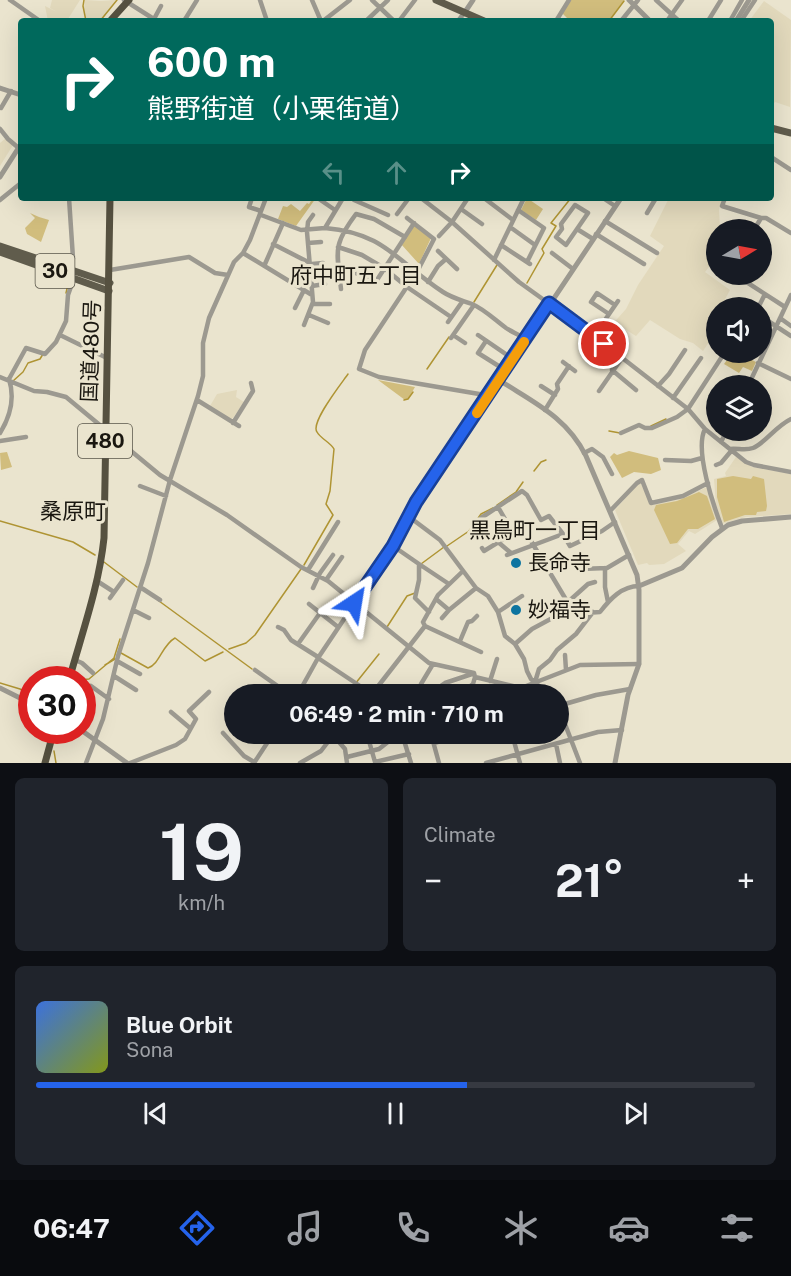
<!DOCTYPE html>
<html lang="en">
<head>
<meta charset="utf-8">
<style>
  :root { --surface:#171b24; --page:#20242c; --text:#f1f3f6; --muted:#9ea1a6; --line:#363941; --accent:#2563eb }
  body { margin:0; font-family:"Public Sans","Noto Sans JP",sans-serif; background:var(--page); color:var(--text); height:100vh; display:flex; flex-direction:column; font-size:22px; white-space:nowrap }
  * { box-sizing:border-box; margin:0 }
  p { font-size:20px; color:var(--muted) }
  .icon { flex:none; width:33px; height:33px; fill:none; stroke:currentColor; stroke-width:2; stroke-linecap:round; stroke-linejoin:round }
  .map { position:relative; height:763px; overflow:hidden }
  .drawer { display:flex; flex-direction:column; gap:15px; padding:15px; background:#0d0f14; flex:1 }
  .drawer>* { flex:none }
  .hud { position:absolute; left:18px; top:18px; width:756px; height:183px; border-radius:6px; box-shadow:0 6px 24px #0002; background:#00695c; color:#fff; overflow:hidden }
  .needle { width:39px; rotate:80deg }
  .fabs { position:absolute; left:706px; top:219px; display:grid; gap:12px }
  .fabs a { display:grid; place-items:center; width:66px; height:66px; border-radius:50%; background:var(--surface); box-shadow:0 6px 24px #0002; font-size:30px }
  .speed { position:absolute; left:18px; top:666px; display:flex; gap:12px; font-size:30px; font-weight:700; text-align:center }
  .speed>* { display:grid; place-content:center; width:78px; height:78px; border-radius:50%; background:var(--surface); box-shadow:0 6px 24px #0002; line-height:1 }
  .speed .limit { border:9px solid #d22; background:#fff; color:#111 }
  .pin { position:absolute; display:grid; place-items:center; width:51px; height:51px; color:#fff; margin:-26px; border:3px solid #fff; border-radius:50%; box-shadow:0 2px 6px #0007 }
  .me { position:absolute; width:66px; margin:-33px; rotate:33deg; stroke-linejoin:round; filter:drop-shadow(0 0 4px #0008) }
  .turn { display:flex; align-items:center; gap:21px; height:126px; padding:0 30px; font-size:27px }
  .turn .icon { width:78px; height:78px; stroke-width:2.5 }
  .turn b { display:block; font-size:42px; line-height:51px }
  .lanes { display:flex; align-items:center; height:57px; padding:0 30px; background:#0003; justify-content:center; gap:30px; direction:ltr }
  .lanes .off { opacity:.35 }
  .big { font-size:45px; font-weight:700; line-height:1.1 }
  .drawer .tile { flex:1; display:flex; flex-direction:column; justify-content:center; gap:9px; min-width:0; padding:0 21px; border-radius:9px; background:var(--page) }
  .drawer .dial { align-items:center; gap:0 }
  .dial b { font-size:78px; line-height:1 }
  .song { display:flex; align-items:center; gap:18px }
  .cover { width:72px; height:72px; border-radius:9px; background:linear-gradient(135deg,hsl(220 70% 55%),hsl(70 70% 35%)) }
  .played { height:6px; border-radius:3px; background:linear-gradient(90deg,var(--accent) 60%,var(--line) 60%) }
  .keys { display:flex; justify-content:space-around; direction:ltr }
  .heat { display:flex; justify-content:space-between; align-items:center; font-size:33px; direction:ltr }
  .drawer .tiles { flex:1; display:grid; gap:15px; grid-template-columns:1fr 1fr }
  .tile:last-child { grid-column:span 2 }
  .trip { position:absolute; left:224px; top:684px; width:345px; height:60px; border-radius:30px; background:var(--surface); box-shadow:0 6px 24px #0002; font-weight:700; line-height:60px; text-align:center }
  .dock { display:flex; height:96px; justify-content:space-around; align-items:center; background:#090b0e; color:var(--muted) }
  .dock .icon { width:42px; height:42px }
  .dock .current { color:var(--accent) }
  .dock b { font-size:27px; color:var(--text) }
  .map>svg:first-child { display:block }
  .built { fill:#e2d9bc }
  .green { fill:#d1bd7d }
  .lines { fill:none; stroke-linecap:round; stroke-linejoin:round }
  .stream { stroke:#af9433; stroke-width:1.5 }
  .minor { stroke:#9c9990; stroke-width:4.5 }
  .tertiary { stroke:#9c9990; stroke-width:5 }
  .primary { stroke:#605c4c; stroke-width:7 }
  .trunk { stroke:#565140; stroke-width:7 }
  .route-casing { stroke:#184099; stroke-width:15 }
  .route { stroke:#2563eb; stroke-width:10 }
  .slow { stroke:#f59e0b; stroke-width:10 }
  .poi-dot { fill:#0d74a0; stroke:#eae4ce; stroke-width:2 }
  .labels { text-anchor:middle; stroke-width:6; stroke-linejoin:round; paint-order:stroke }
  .shield { fill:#eae4ce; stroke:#585449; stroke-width:1.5 }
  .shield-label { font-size:20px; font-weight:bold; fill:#1a1710 }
  .street-label { font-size:21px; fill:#1a1710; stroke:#eae4ce }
  .poi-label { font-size:21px; fill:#1a1710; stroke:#eae4ce; text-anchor:start }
  .neighbourhood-label { font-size:22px; fill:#1a1710; stroke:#eae4ce }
</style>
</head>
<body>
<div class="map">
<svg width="791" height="763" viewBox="0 0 791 763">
  <rect width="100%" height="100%" fill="#eae4ce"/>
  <path class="built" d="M52 0H80L68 19 69 21H48L45 6 57 12 50 8Z
    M85 0 101 1 116 0 100 21H87L84 8Z
    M764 1 791 20 790 107 775 102 771 107V21H749Z
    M6 138 13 145 0 166V143Z
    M669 198H722L719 210 720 228 717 230 714 239 717 242V257L705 272 730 290 723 303 713 314 708 316V318L717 324V330L703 351 693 343 680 339 650 320 636 336 620 326 607 343 601 338 602 336 626 309 638 285 664 246 650 236Z
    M237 390 236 397 244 402 233 418 231 419 210 406 217 394Z
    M736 457 752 467 791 474V514L746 517 722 524 716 504 714 479 726 476 725 473Z
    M640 482 651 505 677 500 707 487 717 520 695 534 689 531 678 544 686 551 664 564 649 565 647 563 638 565 615 510Z"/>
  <path class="green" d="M571 0H624L609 21H570L562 13Z
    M313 198H316L296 226 278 219 283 206 287 207 291 204 300 211 307 203 309 204Z
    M527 198 543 209 536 220 521 210Z
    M30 213 39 217 49 220 41 242 27 234 25 228 35 218Z
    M414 224 431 238 419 264 401 244Z
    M732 353H738L756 362 752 371 743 367 739 373 724 364Z
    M378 380 415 387 408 399 405 400Z
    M629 451 658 458 661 470 651 474 634 472 622 478 610 457 614 453 617 455Z
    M7 452 12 467 1 470 0 453Z
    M733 476 751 479 753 476 764 479 767 506 766 511 757 512 756 515H745L724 522 717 497V479Z
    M699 492 707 496 715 519 698 529H688L677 543 670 544 654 510 656 505 677 501Z"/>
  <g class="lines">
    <path class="stream" d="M84 0 83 6 86 21
      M100 21 117 0
      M609 21 624 1
      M527 283 544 253 542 249 556 226 551 223 571 198
      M66 293 69 280
      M474 302 497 265
      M427 369 449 337
      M13 381 23 372 28 363 40 359 43 354
      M404 400 408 399 413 392
      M651 426 666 419
      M609 431 620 433
      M534 471 541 462 546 460
      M497 505 516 492 523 482
      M0 521 73 542 95 555
      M447 546 469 531 481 514 493 508
      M104 562 137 587
      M421 564 444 547
      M304 565 333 515 326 504 330 491 334 449C330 442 321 439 317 432 310 423 341 384 348 374
      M159 601 252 669
      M387 627 407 596 415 593
      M229 649 246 643 255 635 301 569
      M121 653 148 668C160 664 162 645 175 638L205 661 223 652
      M105 665 115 659
      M79 680 89 679 114 658 120 639
      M0 683 20 689 32 695
      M347 694 379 654
      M54 751 56 763"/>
    <path class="minor" d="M10 0 40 21
      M124 0 157 21
      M260 0 267 21
      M312 0 321 21
      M372 0 394 21
      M656 0 679 21
      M154 19 161 6
      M184 21 197 0
      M323 21 350 0
      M366 21 388 0
      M399 21 415 0
      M458 21 465 12
      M556 21 569 0
      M621 21 638 0
      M667 21 682 0
      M708 21 721 0
      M730 21 742 0
      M741 21 755 0
      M1 108 11 91
      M0 129 8 139 21 150
      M771 157 791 170
      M69 198 73 258 71 270
      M421 198 452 222 519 282 594 336 688 409 705 429 746 462 754 465 791 472
      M484 198 513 220
      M603 198 615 206
      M725 198 722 206 761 218 754 230
      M319 199 335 210
      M0 200 21 183
      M354 200 388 215
      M251 201 249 207 261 211
      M461 209 482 224
      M518 210 544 228 527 262
      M647 213 656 198
      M397 214 409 198
      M261 215 301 230 325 228 343 198
      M761 218H766L791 233
      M605 221 657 253
      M510 227 535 245
      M325 228C385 233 397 262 443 292 452 298 461 300 472 304 484 309 495 320 506 328 512 332 519 335 526 339
      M577 229 566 245 556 237 562 229 561 224 575 205 588 213 577 229 593 239
      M596 234 644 264
      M439 236 452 222 468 198
      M308 243 321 242
      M273 244 312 264 323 263
      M501 245 530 264
      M338 247 362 255 384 268 407 287 451 317
      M438 251 457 269
      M243 253 312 295
      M552 253 573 269
      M494 260 524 198
      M265 264 283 223
      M339 267 358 274 375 283 414 223
      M110 270 189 257 215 273 228 275
      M734 274 785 307
      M428 282 438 266 446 259
      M312 286 325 284
      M341 289C337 251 332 246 356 214L374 219 405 237
      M313 304H330
      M295 308 304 290
      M758 308 765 294
      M609 314 591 302 597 293 615 305
      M309 315 328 323
      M762 317 791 336
      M780 318 791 326
      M448 322 462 302
      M304 325 313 302 307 232 308 222 313 215
      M60 335 107 358
      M453 335 465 343
      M478 335 513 359
      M594 336 618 301
      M451 338 474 305
      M486 341 478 353 505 370
      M563 362 575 371
      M758 363 791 379
      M612 370 636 390
      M0 377 34 391 47 392 66 397 160 475 227 515 301 567 328 581 429 663 474 673 475 677 521 688 580 665 639 664
      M541 386 555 395
      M658 386 669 374 685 350
      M748 386 791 295
      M599 391 622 358
      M673 398 701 358
      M197 400 239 426
      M545 410 558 389 557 384 569 366
      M233 423 253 391 251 383
      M705 429C694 450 714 507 722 528
      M0 433C10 417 15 398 9 379L26 348 45 354 56 342 66 321 68 295 74 278
      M621 433 639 425 645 428H652L677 417 688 409 725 352
      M0 441 26 437
      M721 442 727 430
      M730 449C738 448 745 451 753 448 764 444 776 426 791 419
      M584 453 592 449 603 457 612 474
      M665 460 691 461 702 458
      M716 465 721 463 732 450
      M140 486 166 496
      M498 507 513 533
      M610 511 637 483 642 480 651 503 683 496 708 483
      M408 516 440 540 476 588 488 596 498 612 505 636 515 644 532 629 571 608 586 613 600 612C610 599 622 586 639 586
      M528 536 571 608
      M474 538 487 529
      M393 546 419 564V580L415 598 429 612
      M482 548 484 551 517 531
      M511 553 491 536 481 518 522 491 527 495 541 520 549 516 563 534
      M507 555 563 534 570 546 602 531 615 522
      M419 564 449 584
      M605 568V587L608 602
      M580 569 607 568 629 555
      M308 570 338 522
      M326 580 342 557
      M97 581 114 592
      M140 587 160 600
      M313 588 320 573 333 555
      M110 598 123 580
      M436 599 449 610 442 618
      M568 602 588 584 595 582
      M309 604 338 627
      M133 610 149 618
      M449 610 476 588
      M498 612 522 596
      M425 626 423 622 438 595 463 571
      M278 627 284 630 291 640 318 657
      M460 641 468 622 472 621 477 616
      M298 644 320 613
      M515 644 524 659 527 671 531 679 548 694
      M565 655 566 670
      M318 658 372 694
      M75 660 82 663 93 673
      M117 661 140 674
      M255 670 289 694
      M114 676 136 690
      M490 681 497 659
      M535 682 539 669 550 660 557 650 576 634 593 612
      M421 684 433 664
      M91 686 109 699
      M453 693 454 694
      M298 694 318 658 393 546 416 502 488 397 485 395 379 377 359 369 365 350 418 270 434 239 407 218
      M372 694 425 626 481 652
      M429 694 445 683 472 674
      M460 694 473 684 475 677
      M558 706 596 695 630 689
      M558 706 580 763
      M171 712 190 728
      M223 733 244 756 254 762
      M367 734 375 762 409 754
      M402 734 411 763
      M431 734 439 763
      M512 734 520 763
      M333 735 345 749 347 763
      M434 743 466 734
      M556 744 560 763
      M347 757 379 749 393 738 403 734
      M86 763 103 719 118 656 148 563 170 480 198 396 203 376V343L209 318 234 262 243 253 250 240 266 198
      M130 763 176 745 185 739 196 719 189 711 209 692
      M254 763 273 734
      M300 763 321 751 334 734
      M486 763 598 732 622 730"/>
    <path class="tertiary" d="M629 0 650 21
      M465 12 473 0
      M736 21 749 0
      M0 88 21 95
      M0 177 21 144
      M499 380C533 402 567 417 586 456L637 575 639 590V664L628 695 615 763
      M488 397 621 198
      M639 586 682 568 712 537 728 525 742 521 791 517
      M0 688 32 704
      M81 730 127 763"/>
    <path class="primary" d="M436 0 484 21
      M771 128 791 133
      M0 246 110 283
      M0 252 109 291"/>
    <path class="trunk" d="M110 21 129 0
      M69 680C82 633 99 586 104 538L110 198
      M45 763 54 730"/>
  </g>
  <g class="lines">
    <defs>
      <path id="route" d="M354 603 393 546 416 502 549 303 604 344"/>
    </defs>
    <use href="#route" class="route-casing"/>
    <use href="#route" class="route"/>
    <path class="slow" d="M477 413 524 342"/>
  </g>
  <g class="poi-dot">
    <circle cx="516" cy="563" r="6"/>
    <circle cx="516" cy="610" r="6"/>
  </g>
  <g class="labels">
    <g class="shield">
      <rect x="35.5" y="254" width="39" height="34" rx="4.5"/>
      <rect x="78" y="424" width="54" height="34" rx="4.5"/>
    </g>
    <g class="shield-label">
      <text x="55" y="278">30</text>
      <text x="105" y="448">480</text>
    </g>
    <g class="street-label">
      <text transform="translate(91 351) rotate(-88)" y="7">国道480号</text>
    </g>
    <g class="poi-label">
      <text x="528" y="570">長命寺</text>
      <text x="528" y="617">妙福寺</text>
    </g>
    <g class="neighbourhood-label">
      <text x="356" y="283">府中町五丁目</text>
      <text x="73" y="519">桑原町</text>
      <text x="535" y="538">黒鳥町一丁目</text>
    </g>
  </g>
</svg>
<div class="fabs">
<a><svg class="needle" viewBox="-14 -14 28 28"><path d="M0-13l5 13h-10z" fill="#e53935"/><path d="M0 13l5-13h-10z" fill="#9ea1a6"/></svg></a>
<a><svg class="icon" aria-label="sound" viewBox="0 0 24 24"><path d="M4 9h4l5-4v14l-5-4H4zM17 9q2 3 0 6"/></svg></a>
<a><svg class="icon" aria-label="layers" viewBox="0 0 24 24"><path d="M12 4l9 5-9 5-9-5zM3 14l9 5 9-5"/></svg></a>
</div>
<div class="speed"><div class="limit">30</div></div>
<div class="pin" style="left:604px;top:344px;background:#d93025"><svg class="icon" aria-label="arrive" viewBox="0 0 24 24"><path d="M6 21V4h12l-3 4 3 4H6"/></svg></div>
<svg class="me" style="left:354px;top:603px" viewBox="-20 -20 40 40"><path d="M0-17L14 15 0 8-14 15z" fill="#2563eb" stroke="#fff" stroke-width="4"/></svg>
<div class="trip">06:49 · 2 min · 710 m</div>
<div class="hud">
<div class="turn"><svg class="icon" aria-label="right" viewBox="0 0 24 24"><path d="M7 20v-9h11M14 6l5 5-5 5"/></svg><div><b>600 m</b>熊野街道（小栗街道）</div></div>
<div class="lanes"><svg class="icon off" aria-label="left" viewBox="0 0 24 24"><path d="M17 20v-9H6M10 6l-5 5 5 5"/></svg><svg class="icon off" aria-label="ahead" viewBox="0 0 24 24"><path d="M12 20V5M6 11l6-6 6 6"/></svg><svg class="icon" aria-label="right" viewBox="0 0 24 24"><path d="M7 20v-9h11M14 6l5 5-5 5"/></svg></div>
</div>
</div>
<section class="drawer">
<div class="tiles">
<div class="tile dial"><b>19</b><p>km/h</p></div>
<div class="tile"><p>Climate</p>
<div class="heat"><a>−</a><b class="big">21°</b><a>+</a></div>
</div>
<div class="tile">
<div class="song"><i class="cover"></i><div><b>Blue Orbit</b><p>Sona</p></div></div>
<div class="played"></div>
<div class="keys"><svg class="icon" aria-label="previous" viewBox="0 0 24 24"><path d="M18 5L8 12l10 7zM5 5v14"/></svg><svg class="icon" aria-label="pause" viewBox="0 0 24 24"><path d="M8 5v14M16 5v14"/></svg><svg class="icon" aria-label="next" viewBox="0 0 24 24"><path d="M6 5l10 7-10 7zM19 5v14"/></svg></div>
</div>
</div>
</section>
<nav class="dock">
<b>06:47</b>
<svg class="icon current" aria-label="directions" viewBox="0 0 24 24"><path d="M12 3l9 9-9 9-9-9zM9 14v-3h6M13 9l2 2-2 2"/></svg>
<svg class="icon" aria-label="music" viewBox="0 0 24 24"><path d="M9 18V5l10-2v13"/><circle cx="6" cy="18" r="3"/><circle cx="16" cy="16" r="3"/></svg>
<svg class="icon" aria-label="phone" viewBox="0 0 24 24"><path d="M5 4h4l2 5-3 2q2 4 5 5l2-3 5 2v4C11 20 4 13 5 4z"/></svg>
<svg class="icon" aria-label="climate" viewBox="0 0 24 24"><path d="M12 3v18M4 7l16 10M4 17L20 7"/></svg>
<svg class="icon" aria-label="car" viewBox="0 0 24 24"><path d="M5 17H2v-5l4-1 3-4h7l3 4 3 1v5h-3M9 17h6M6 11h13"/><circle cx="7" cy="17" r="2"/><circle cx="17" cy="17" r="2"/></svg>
<svg class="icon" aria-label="filters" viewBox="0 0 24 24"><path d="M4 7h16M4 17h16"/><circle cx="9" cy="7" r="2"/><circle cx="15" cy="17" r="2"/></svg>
</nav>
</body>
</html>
